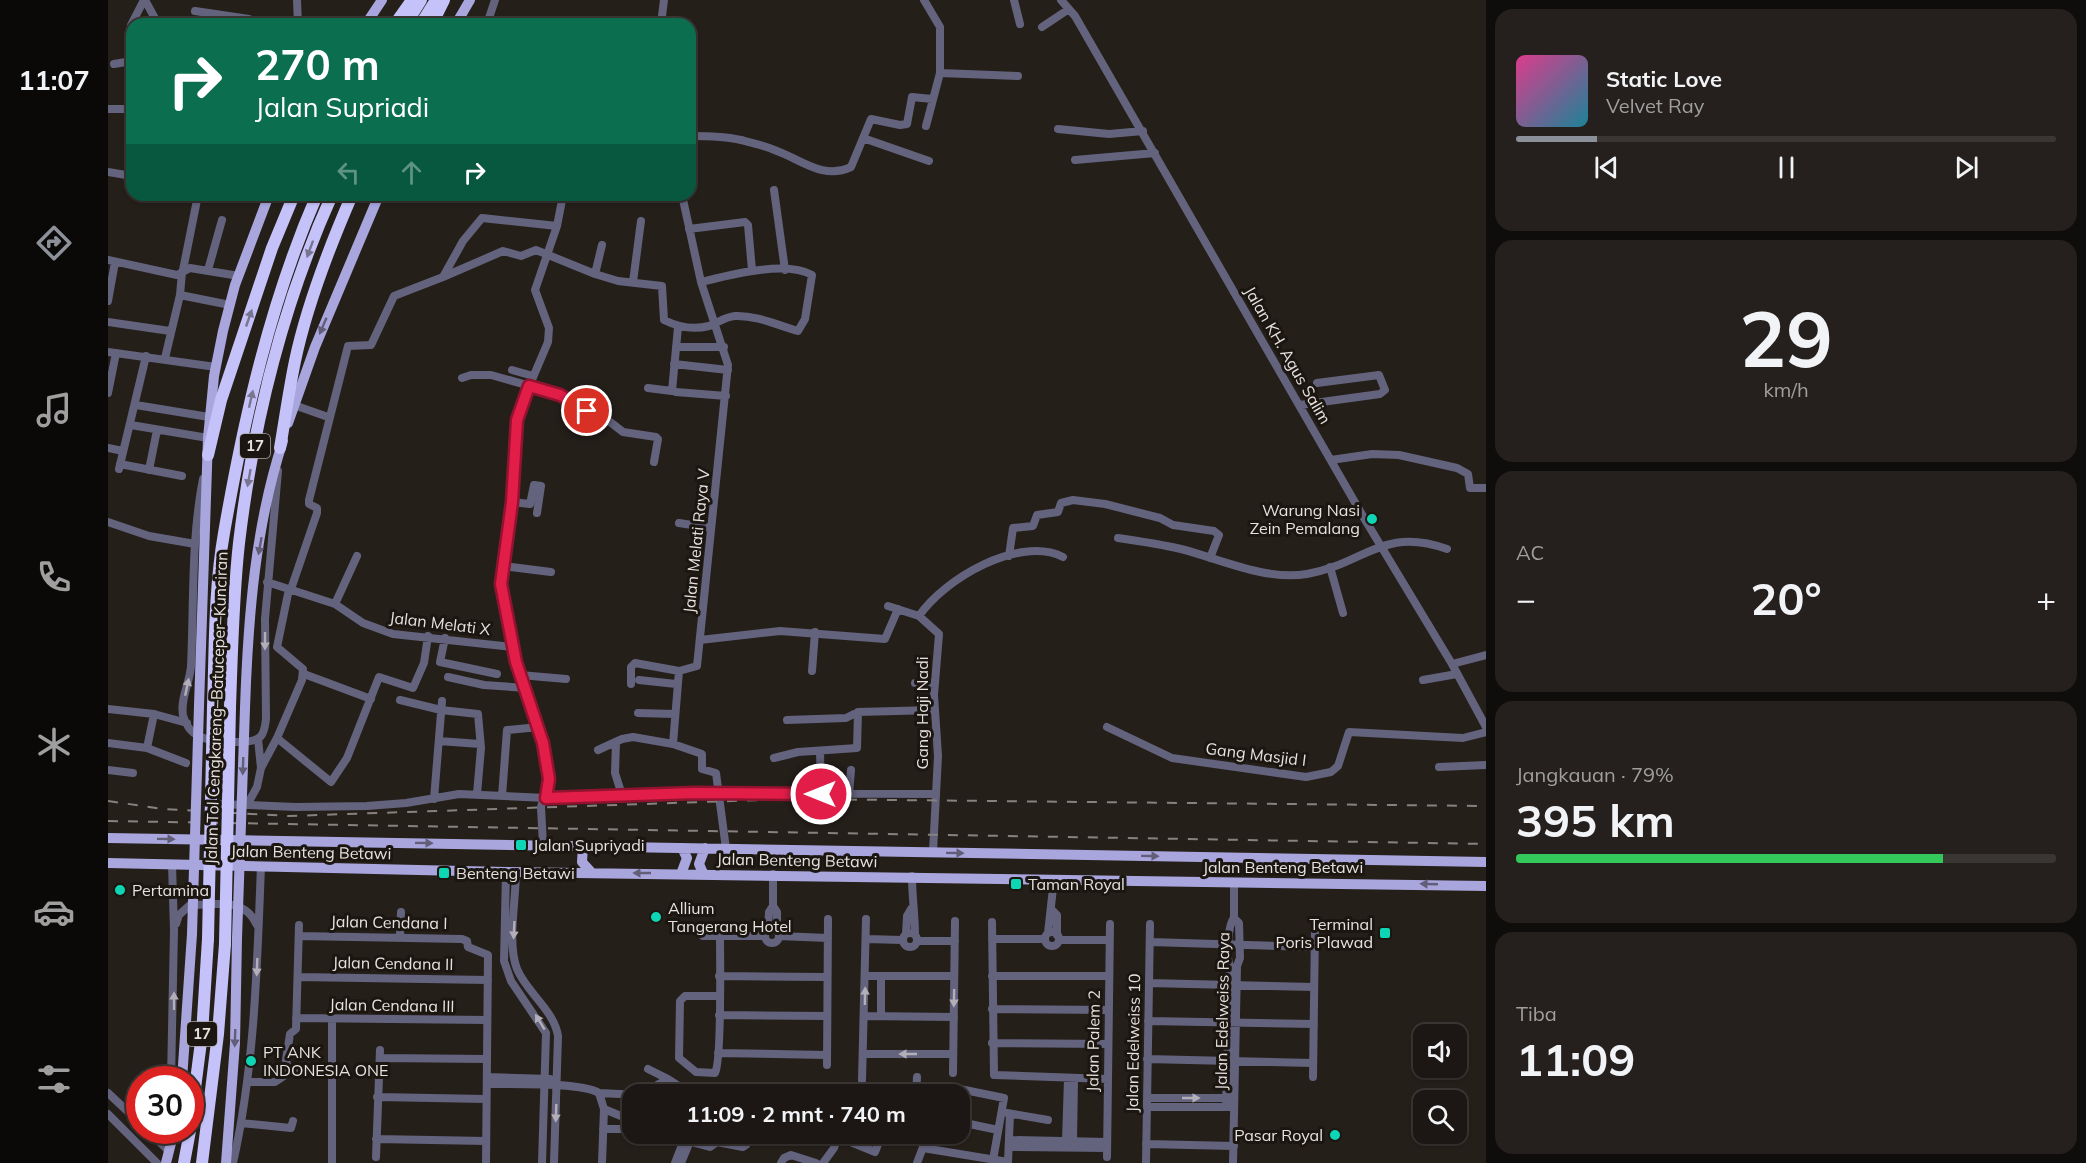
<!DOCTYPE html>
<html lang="id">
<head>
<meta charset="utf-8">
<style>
  :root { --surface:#1c1714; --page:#25201d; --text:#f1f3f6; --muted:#a09fa0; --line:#3a3634; --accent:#8c9099 }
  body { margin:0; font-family:Mulish,sans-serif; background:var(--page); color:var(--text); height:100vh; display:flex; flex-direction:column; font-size:22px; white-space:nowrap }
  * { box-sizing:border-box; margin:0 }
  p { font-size:20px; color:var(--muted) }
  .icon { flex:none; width:33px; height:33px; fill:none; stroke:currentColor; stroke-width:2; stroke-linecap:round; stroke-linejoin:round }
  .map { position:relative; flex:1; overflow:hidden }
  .side { display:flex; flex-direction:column; gap:9px; padding:9px; background:#0f0d0b; width:600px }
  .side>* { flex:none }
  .top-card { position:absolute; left:18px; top:18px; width:570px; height:183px; border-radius:18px; box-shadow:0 2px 4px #0004,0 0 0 2px var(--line); background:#0b6e4f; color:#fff; overflow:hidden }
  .buttons { position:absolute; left:1305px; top:1024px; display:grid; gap:12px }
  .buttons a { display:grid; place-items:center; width:54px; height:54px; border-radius:12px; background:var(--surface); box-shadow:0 2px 4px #0004,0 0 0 2px var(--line); font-size:30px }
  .speed { position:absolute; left:18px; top:1066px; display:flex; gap:12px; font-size:30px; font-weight:700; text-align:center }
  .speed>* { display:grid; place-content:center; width:78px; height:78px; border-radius:50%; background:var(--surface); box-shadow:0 2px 4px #0004,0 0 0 2px var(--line); line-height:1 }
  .speed .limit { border:9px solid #d22; background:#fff; color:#111 }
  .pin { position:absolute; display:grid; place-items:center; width:51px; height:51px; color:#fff; margin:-26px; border:3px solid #fff; border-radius:50%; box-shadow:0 2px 6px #0007 }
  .me { position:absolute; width:66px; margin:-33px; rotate:270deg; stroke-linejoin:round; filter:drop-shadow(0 0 4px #0008) }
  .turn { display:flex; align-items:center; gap:21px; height:126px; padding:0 30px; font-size:27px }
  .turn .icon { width:78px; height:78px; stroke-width:2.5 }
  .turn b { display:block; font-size:42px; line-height:51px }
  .lanes { display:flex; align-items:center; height:57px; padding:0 30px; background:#0003; justify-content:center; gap:30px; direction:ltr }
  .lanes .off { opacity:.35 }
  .big { font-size:45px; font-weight:700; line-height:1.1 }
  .side .card { flex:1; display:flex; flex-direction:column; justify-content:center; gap:9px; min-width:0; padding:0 21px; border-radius:18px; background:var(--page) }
  .side .dial { align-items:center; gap:0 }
  .dial b { font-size:78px; line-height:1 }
  .song { display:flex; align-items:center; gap:18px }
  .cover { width:72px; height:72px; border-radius:9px; background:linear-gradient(135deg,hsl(330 70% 55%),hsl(190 70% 35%)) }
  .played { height:6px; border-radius:3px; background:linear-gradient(90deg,var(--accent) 15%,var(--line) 15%) }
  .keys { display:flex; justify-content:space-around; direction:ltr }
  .heat { display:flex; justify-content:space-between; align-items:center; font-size:33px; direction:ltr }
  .charge { height:9px; border-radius:4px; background:linear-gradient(90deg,#34c759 79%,var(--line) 0) }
  .trip { position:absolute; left:514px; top:1084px; width:348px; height:60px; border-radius:18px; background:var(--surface); box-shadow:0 2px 4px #0004,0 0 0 2px var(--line); font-weight:700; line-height:60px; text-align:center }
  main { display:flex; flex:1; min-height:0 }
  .tab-bar { display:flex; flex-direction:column; width:108px; justify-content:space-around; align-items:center; background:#0b0908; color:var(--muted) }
  .tab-bar .icon { width:42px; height:42px }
  .tab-bar .current { color:var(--accent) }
  .tab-bar b { font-size:27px; color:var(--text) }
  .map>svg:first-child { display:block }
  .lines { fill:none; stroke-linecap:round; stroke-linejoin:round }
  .minor { stroke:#64637e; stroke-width:8 }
  .major { stroke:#a9a6de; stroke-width:10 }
  .highway { stroke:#c5c2f9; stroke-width:12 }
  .rail { stroke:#87827f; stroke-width:2; stroke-dasharray:10 10; stroke-linecap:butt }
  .major-bridge { stroke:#a9a6de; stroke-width:10 }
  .highway-bridge { stroke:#c5c2f9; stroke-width:12 }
  .oneway { fill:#797591 }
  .oneway2 { fill:#625e78 }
  .oneway3 { fill:#b2afb8 }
  .route-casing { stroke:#92132f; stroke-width:15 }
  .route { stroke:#e11d48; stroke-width:10 }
  .poi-dot { fill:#0ed5b4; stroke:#1c1611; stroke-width:2 }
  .labels { text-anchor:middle; stroke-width:6; stroke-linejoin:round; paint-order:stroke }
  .shield { fill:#1c1611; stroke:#a9a5a1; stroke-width:1.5 }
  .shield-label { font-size:15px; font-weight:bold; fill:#e6e2df }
  .street-label { font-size:16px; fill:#e6e2df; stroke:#1c1611 }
  .poi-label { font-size:16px; fill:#e6e2df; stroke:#1c1611; text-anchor:start }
</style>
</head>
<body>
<main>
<nav class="tab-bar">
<b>11:07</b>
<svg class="icon current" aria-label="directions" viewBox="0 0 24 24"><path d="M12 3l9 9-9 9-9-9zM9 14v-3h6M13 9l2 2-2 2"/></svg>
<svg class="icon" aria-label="music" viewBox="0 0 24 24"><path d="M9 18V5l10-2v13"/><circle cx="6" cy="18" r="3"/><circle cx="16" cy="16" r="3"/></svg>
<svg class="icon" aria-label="phone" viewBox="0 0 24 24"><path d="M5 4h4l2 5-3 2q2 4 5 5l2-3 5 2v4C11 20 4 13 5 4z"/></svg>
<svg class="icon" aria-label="climate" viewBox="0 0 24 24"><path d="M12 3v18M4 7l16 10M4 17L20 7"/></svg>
<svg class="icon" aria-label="car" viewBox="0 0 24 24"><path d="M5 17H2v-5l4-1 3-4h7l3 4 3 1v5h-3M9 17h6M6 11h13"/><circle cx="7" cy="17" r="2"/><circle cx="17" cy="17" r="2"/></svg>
<svg class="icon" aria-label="filters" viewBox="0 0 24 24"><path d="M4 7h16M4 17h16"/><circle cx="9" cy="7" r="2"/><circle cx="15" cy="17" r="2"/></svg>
</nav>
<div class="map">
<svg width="1378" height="1163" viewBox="0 0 1378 1163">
  <rect width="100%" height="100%" fill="#251f1a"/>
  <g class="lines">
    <path class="minor" d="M37 0 50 24
      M189 0 190 24
      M816 0 832 27V73L818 126
      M906 0 912 24
      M953 0 967 16 1256 518 1344 664 1378 727
      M87 11 141 19 144 24
      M350 19 368 24
      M379 24 387 0
      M553 24 556 0
      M23 25 36 0
      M934 27 961 9
      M6 64 24 61
      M832 73 910 76
      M0 109H24
      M950 129 1001 134 1035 131
      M582 136C599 136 616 136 633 140 645 143 658 146 669 151 694 160 715 180 743 167L763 119 792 125 799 124 804 97 824 99
      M755 138 821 161
      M967 160 1047 153
      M0 172 24 176
      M666 190 677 270
      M581 229 637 222 640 225 644 270
      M494 245 487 274 510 281 554 286 556 320C570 327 585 330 601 326 610 323 616 317 627 316 648 315 669 325 690 331L697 319 704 275C677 260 622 275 593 282
      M0 260 69 275 82 268 131 276
      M75 270 90 195
      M100 270 114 220
      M335 277 395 251 413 256 428 250 487 274
      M525 282 533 221
      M72 295 122 305
      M0 301 7 262
      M0 322 62 331
      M568 347H616
      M0 352 108 367
      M57 358 72 295 74 272
      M566 364 620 370
      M404 370 425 376
      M354 378 363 375H383L440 391 497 418 515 432 548 437 550 439 546 462
      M540 388 564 391 570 327
      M568 392 618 396
      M0 393 8 353
      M28 405 101 417
      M186 405 220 417
      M1192 405 1272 394 1277 390 1271 375 1209 383
      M23 425 100 438
      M0 448 15 451
      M1223 460 1264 454 1291 455 1349 468 1360 474 1362 488H1378
      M12 464 74 476
      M11 469 38 356
      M41 470 49 430
      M95 479C83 540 86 603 83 666 82 682 72 699 75 715 77 724 83 733 91 736 102 742 144 746 153 736 157 731 157 725 158 719L157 619 170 471
      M404 502 422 504 426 485 433 486 429 513
      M0 522 41 536 87 544
      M571 523 603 528
      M1010 538C1031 541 1052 544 1073 549 1112 559 1158 581 1199 574 1257 564 1274 526 1339 549
      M901 556 905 528 925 526 929 515 950 512 953 503 965 500 997 504 1052 518 1065 525 1106 531 1111 535 1102 558
      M395 566 443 572
      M1222 567 1235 613
      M159 582 227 604 255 623 285 634 405 647
      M183 589 209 513V508L201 504V500L240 346 263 345 286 296 335 277 355 241 374 218 449 226
      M227 604 249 556
      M780 606 811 616 831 634 826 695 830 756 825 852
      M811 616C836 579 911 535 955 557
      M337 638 332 662 389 674
      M592 640 672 631 777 639 790 609
      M1344 664 1378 655
      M571 671 565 744 594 754V769L608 773 618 849
      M704 671 707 632
      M196 674 263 699
      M412 675 458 679
      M340 677 376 685 418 688
      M531 680 568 684
      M1315 680 1349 674
      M807 683 827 684
      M523 684V667L527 663 571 671 589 666 620 365 593 282 574 195
      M292 700 333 710 370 714 373 748 369 794
      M0 709 46 714 39 748
      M530 713 567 714
      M46 714 79 723
      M679 720 738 718 750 712 826 710
      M999 727 1064 758 1198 777 1223 772 1230 766 1241 732 1355 738 1378 732
      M169 738 223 782 239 758 271 677 305 688 316 663 320 636
      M150 739 153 768
      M331 741 372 744
      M508 742 507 773 514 795
      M0 743 39 748 78 763
      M490 750 514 739 525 737 565 744
      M712 751 713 794
      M666 758 690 752 749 748 750 712
      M1331 767 1378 765
      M0 770 25 773
      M741 794 743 770
      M394 796 399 730 431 727
      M326 799 334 701
      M105 804 139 805 149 787 153 768 169 738 194 680 195 669 169 647 181 589
      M139 805 188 807 259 806 298 803 351 794 438 798 586 793 828 794
      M435 845 433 807 441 779 431 727 408 662 394 584 409 443V420L412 408 440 342 441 328 427 290 449 226 455 195
      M398 872 396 961 403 981 438 1033 434 1163
      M408 872C408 899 399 944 409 969 419 993 446 1010 450 1036L446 1163
      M804 876C804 897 807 915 807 935
      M665 906 669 912V931
      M944 910 949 915V935
      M884 922 886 1075 1000 1079
      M68 924 71 915 82 905C109 905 136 897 149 925
      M191 925 188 1029 182 1034 178 1060 180 1069 193 1073
      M657 936a7 7 0 1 1 14 0a7 7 0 1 1-14 0Z
      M660 930 661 912 665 906V874
      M937 939a7 7 0 1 1 14 0a7 7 0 1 1-14 0Z
      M940 933 946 879
      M795 940a7 7 0 1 1 14 0a7 7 0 1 1-14 0Z
      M798 934 799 916 803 909
      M191 936 354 939 359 941 360 947 380 955 378 1163
      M595 936H657
      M671 936 720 938
      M292 937 293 912
      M758 939 794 940
      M884 939H937
      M951 940H1001
      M809 941H847
      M1042 942 1207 947
      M611 976 719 977
      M757 976H846
      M884 976H1001
      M190 977 380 980
      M1041 983 1206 987
      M611 996H577L572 1001 571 1058 588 1072 607 1073C614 1061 612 957 612 936
      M884 1009 1001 1010
      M611 1015 719 1016
      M757 1016 846 1017
      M773 1016V976
      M188 1018 379 1020
      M224 1019V1163
      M1040 1021 1206 1024
      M884 1043 1000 1044
      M610 1053 719 1055
      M756 1054H845
      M272 1058 379 1059
      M1039 1059 1205 1063
      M719 1065 720 919
      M540 1069 560 1079
      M845 1073 847 921
      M379 1077 442 1079
      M1205 1077 1207 928
      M63 1080 66 930 64 864
      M754 1080 758 919
      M140 1082H167L176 1076
      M379 1084C401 1084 475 1082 491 1093L496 1109 494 1163
      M610 1088 808 1093
      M0 1093 32 1123
      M491 1093 532 1095
      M546 1095 549 1085 560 1079 585 1095
      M808 1095 809 1077
      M831 1095 837 1086 896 1098 885 1160
      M269 1097 378 1099
      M1039 1098H1122
      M1039 1107H1123
      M1118 1107 1122 966C1118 959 1120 924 1126 918V882
      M496 1109 525 1121
      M899 1113 940 1120
      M0 1114 49 1163
      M852 1122 890 1130
      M133 1123 183 1128 185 1121
      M495 1129H525
      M40 1131 60 1150
      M560 1134 576 1140 567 1163
      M723 1134 767 1152 774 1134
      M268 1139 378 1141
      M902 1140 999 1142
      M958 1141 960 1079
      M965 1141 966 1079
      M583 1142 602 1147 609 1142 635 1147 638 1145
      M1038 1144 1126 1146
      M902 1147 999 1148
      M815 1148 900 1162 902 1114
      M268 1157 272 1050
      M999 1157 1002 924
      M125 1163C147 1065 149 966 153 866
      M573 1163 585 1134
      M673 1163 676 1158 683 1155 708 1163
      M715 1163 726 1148 731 1134
      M809 1163 820 1134
      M1038 1163 1042 924
      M1125 1163 1129 966 1132 958 1131 923 1126 918"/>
    <path class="major" d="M258 24 274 0
      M348 24 362 0
      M180 423 207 347 271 195
      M91 706 100 438 106 376 115 331 127 285 161 195
      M137 708C140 619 147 526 175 441
      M0 838 1378 862
      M475 846 474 862 484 873
      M0 863 398 872 1378 886
      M595 873 591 864 597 848
      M573 874 579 858 574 848
      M74 1080 84 934
      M58 1163 66 1131
      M118 1163 127 1043 129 938"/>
    <path class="highway" d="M287 24 304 0
      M298 24 313 0
      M313 24 328 0
      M324 24 336 0
      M172 448C177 419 181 390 187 361 199 304 221 248 244 195
      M100 455 113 400 164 248 186 195
      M105 707C107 649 106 590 116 533 136 418 162 303 209 195
      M122 707C124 652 125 597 131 543 145 425 175 304 224 195
      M82 1127 94 1034 100 939
      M76 1163 82 1131
      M94 1163 110 1034 117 944"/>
    <path class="rail" d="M0 801 55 809 181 816 683 799 1378 806
      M0 821 1378 844"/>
    <path class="major-bridge" d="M84 934 91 706
      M129 938 137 708"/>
    <path class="highway-bridge" d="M100 939 105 707
      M117 944 122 707"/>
  </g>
  <defs><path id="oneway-solid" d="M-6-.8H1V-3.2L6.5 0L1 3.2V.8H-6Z" transform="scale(1.5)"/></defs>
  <g class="oneway">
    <use href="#oneway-solid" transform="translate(202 249) rotate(110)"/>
    <use href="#oneway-solid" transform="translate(141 318) rotate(-71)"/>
    <use href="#oneway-solid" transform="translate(143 399) rotate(-77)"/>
    <use href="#oneway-solid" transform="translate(141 478) rotate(100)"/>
  </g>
  <g class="oneway2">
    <use href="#oneway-solid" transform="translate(215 326) rotate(113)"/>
    <use href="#oneway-solid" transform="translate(152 546) rotate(100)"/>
    <use href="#oneway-solid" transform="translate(135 766) rotate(92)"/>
    <use href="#oneway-solid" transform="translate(58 839) rotate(1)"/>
    <use href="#oneway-solid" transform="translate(316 843) rotate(1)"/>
    <use href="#oneway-solid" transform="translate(847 853) rotate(1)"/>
    <use href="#oneway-solid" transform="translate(1042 856) rotate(1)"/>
    <use href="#oneway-solid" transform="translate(534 873) rotate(-180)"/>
    <use href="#oneway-solid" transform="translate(1321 884) rotate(-178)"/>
    <use href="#oneway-solid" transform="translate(127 1038) rotate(92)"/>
  </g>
  <g class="oneway3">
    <use href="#oneway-solid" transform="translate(157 641) rotate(90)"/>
    <use href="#oneway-solid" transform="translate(79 687) rotate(-78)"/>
    <use href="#oneway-solid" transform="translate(406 930) rotate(93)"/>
    <use href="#oneway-solid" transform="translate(149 967) rotate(92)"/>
    <use href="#oneway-solid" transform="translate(757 996) rotate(-89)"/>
    <use href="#oneway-solid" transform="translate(846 998) rotate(91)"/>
    <use href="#oneway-solid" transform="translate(66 1001) rotate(-90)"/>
    <use href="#oneway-solid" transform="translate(432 1022) rotate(-121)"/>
    <use href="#oneway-solid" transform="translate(800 1054) rotate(-180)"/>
    <use href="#oneway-solid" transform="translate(1083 1098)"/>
    <use href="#oneway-solid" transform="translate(448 1113) rotate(92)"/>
  </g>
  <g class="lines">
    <defs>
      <path id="route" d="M479 411 452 395 421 386 409 420 404 502 393 584 408 662 435 743 441 779 438 798 586 793 713 794"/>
    </defs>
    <use href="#route" class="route-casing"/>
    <use href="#route" class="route"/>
  </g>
  <g class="poi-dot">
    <circle cx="1264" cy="519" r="6"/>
    <rect x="407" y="839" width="12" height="12" rx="3"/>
    <rect x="330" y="867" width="12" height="12" rx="3"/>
    <rect x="902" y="878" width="12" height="12" rx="3"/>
    <circle cx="12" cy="890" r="6"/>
    <circle cx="548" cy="917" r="6"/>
    <rect x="1271" y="927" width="12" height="12" rx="3"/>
    <circle cx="143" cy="1061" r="6"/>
    <circle cx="1227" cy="1135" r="6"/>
  </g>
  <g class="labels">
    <g class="shield">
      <rect x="132" y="434" width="30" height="24" rx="4.5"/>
      <rect x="79" y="1022" width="30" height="24" rx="4.5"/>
    </g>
    <g class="shield-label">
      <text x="147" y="451">17</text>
      <text x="94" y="1039">17</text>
    </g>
    <g class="street-label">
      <text transform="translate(1180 355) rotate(60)" y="6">Jalan KH. Agus Salim</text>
      <text transform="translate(588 541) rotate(-84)" y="6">Jalan Melati Raya V</text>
      <text transform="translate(332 623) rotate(7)" y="6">Jalan Melati X</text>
      <text transform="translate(108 708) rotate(-88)" y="6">Jalan Tol Cengkareng–Batuceper–Kunciran</text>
      <text transform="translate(814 713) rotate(-90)" y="6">Gang Haji Nadi</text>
      <text transform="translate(1148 754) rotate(7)" y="6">Gang Masjid I</text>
      <text transform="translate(203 852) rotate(1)" y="6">Jalan Benteng Betawi</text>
      <text transform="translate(689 860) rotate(1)" y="6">Jalan Benteng Betawi</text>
      <text x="1175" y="873">Jalan Benteng Betawi</text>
      <text transform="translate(281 922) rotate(1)" y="6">Jalan Cendana I</text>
      <text transform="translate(285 963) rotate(1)" y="6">Jalan Cendana II</text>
      <text transform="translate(284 1005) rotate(1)" y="6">Jalan Cendana III</text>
      <text transform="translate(1114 1011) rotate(-89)" y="6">Jalan Edelweiss Raya</text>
      <text transform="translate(985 1041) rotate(-89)" y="6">Jalan Palem 2</text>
      <text transform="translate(1025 1043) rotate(-89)" y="6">Jalan Edelweiss 10</text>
    </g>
    <g class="poi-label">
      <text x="1252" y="516" text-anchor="end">Warung Nasi<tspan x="1252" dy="18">Zein Pemalang</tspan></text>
      <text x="425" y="851">Jalan Supriyadi</text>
      <text x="348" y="879">Benteng Betawi</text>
      <text x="920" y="890">Taman Royal</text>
      <text x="24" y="896">Pertamina</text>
      <text x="560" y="914">Allium<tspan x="560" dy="18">Tangerang Hotel</tspan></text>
      <text x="1265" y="930" text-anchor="end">Terminal<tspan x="1265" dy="18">Poris Plawad</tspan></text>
      <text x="155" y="1058">PT ANK<tspan x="155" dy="18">INDONESIA ONE</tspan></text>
      <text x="1215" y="1141" text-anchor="end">Pasar Royal</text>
    </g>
  </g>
</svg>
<div class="buttons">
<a><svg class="icon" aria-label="sound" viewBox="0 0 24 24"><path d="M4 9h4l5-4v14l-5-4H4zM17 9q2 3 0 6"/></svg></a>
<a><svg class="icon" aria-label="search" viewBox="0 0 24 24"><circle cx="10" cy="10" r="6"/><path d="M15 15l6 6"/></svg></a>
</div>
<div class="speed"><div class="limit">30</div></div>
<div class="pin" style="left:479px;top:411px;background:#d93025"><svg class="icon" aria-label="arrive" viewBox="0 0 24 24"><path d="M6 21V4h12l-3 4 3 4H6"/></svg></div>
<svg class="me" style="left:713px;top:794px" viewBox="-20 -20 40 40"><circle r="17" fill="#e11d48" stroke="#fff" stroke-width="3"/><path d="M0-11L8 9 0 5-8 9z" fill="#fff"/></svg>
<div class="trip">11:09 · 2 mnt · 740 m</div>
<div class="top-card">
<div class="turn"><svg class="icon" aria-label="right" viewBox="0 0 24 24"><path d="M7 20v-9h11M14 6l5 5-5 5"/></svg><div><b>270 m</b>Jalan Supriadi</div></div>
<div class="lanes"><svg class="icon off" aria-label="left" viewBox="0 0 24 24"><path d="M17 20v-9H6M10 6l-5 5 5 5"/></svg><svg class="icon off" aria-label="ahead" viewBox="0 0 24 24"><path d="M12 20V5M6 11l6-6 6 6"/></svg><svg class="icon" aria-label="right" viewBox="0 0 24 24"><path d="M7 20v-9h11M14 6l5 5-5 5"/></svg></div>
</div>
</div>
<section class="side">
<div class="card">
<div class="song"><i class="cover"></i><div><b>Static Love</b><p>Velvet Ray</p></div></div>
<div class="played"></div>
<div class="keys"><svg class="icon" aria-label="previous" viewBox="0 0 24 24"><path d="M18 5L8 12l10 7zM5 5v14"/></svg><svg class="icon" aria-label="pause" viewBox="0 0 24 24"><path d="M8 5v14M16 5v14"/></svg><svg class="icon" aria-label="next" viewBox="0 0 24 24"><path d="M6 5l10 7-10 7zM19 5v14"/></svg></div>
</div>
<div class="card dial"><b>29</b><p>km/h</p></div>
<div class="card"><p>AC</p>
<div class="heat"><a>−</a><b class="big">20°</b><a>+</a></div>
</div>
<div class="card"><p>Jangkauan · 79%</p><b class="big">395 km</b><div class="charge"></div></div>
<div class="card"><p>Tiba</p><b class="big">11:09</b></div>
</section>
</main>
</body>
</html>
